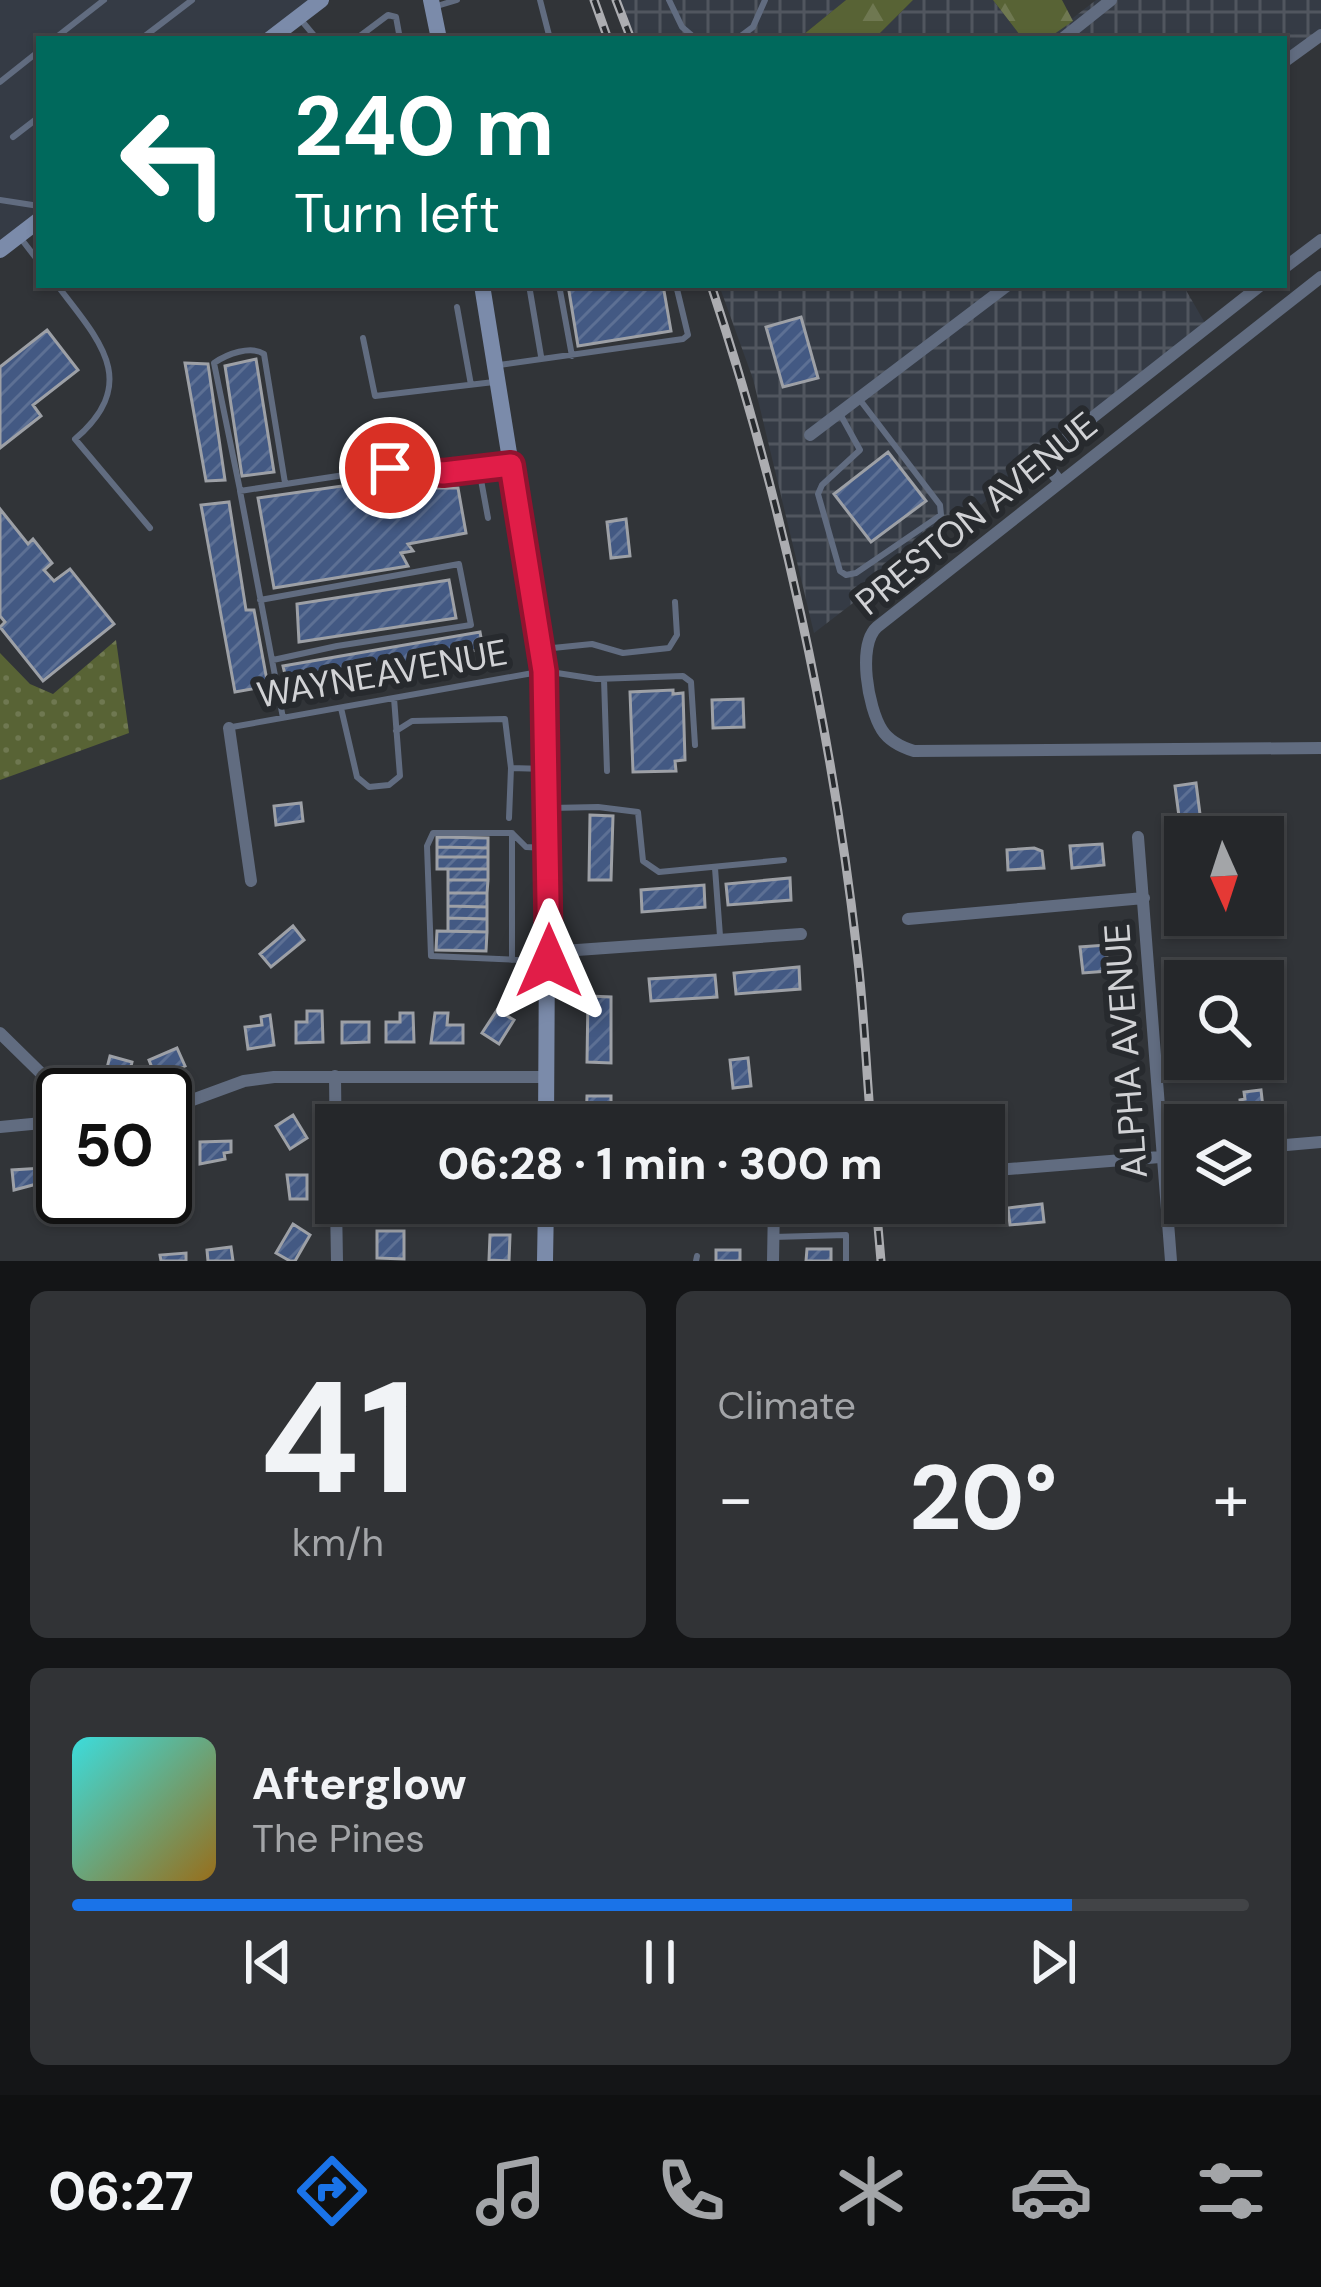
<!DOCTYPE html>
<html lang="en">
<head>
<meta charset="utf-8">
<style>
  :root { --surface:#25272a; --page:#313336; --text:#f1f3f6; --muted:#a3a5a8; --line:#424447; --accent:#1a73e8 }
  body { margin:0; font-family:"DM Sans",sans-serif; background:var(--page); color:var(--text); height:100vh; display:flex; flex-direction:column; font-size:45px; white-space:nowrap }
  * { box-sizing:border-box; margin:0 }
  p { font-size:39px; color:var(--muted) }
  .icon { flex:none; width:66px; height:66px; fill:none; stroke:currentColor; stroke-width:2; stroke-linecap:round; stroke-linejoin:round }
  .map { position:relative; height:1261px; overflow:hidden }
  .drawer { display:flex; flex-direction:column; gap:30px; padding:30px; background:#141517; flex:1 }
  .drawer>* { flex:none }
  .guide { position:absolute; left:36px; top:36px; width:1251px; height:252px; border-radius:0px; box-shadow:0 3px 9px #0004,0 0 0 3px var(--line); background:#00695c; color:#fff; overflow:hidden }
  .needle { width:78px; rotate:177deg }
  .buttons { position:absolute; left:1164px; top:816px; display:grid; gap:24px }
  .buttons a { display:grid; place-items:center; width:120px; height:120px; border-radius:0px; background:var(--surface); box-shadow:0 3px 9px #0004,0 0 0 3px var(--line); font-size:60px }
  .speed { position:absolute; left:36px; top:1068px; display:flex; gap:24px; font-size:60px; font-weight:700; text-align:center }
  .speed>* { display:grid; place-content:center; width:156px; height:156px; border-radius:50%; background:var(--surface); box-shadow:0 3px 9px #0004,0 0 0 3px var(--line); line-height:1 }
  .speed .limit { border:6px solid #111; border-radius:18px; background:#fff; color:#111 }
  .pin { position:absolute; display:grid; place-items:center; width:102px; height:102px; color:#fff; margin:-51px; border:6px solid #fff; border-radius:50%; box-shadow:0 3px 12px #0007 }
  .me { position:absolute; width:132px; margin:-66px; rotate:0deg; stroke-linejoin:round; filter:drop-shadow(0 0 9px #0008) }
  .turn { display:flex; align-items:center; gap:42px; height:252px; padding:0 60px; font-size:54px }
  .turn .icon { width:156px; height:156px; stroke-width:2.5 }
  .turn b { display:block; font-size:84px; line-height:102px }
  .big { font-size:90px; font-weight:800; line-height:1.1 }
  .drawer .widget { flex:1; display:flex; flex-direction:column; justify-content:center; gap:18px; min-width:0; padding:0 42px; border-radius:18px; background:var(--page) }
  .drawer .dial { align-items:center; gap:0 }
  .dial b { font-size:156px; line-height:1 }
  .song { display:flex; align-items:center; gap:36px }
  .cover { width:144px; height:144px; border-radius:18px; background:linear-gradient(135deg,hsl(180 70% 55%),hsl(40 70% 35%)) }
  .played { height:12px; border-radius:6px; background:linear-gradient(90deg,var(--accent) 85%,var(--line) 85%) }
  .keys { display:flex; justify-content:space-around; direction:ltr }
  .heat { display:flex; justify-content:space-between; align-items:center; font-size:66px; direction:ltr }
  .drawer .tiles { flex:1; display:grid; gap:30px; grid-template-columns:1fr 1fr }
  .widget:last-child { grid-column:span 2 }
  .trip { position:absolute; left:315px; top:1104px; width:690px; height:120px; border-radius:0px; background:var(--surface); box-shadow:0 3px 9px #0004,0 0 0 3px var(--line); font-weight:800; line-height:120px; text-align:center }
  .dock { display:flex; height:192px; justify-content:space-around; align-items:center; background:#0f1011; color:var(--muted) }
  .dock .icon { width:84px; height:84px }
  .dock .active { color:var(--accent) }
  .dock b { font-size:54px; color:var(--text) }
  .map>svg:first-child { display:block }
  .built { fill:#353b45 }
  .industrial { fill:url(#industrial-grid) }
  .forest { fill:url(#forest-firs) }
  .park { fill:url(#park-dots) }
  .building { fill:url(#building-hatch); stroke:#9da0a6; stroke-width:3 }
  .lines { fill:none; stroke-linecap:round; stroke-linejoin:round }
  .lane { stroke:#616c80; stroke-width:6 }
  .street { stroke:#616c80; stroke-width:12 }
  .secondary { stroke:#7b8baa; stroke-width:16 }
  .rail-casing { stroke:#acadb1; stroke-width:9 }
  .rail { stroke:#272a2e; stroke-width:4.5; stroke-dasharray:14; stroke-linecap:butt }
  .route-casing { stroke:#92132f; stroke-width:30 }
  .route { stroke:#e11d48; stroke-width:21 }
  .labels { text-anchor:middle; stroke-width:12; stroke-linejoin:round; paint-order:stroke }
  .street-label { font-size:36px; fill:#d1d2d5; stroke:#272a2e }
</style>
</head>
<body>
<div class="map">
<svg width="1321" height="1261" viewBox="0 0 1321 1261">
  <defs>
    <pattern id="industrial-grid" width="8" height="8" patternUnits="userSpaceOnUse" patternTransform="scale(3)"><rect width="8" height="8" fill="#353b45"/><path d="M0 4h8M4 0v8" fill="none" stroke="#51565f"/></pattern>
    <pattern id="forest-firs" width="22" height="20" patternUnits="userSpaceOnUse" patternTransform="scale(3)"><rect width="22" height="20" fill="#586335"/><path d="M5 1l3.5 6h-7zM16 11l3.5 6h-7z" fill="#6f7851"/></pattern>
    <pattern id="park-dots" width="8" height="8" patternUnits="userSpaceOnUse" patternTransform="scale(3)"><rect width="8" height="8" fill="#586335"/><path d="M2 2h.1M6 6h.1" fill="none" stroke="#6f7851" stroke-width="1.8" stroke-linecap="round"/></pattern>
    <pattern id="building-hatch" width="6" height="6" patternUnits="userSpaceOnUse" patternTransform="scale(3)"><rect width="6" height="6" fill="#435983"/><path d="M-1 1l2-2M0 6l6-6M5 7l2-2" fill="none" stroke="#5d7094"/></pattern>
  </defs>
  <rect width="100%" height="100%" fill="#313438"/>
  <path class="built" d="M0 0H321L270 39H39V220L0 250Z"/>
  <path class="industrial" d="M615 0H846L798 39H629Z
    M913 0H993L1023 39H874Z
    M1096 0H1321V38L1284 67V39H1046Z
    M719 285H1183L1209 330 814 633 753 379Z"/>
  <path class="forest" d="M846 0H913L874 39H798Z
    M993 0H1062L1073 21 1047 39H1023Z"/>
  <path class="park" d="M116 640 129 733 0 780V653L30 684 53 694Z"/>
  <path class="building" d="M568 285H663L671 331 578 346Z
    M801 317 818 378 783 387 766 327Z
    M47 330 78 370 33 405 41 416 0 448V367Z
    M256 359 274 472 242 476 225 366Z
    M185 363 208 364 225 480 206 481Z
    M888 452 926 501 871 542 834 494Z
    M391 479 402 488H458L466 533 408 544 413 551 401 553 408 566 274 588 258 498Z
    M229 502 246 610H254L268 686 235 692 201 505Z
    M0 509 28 544 33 539 52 563 44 570 54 581 70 569 114 624 43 681 0 627 5 622 0 616Z
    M626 519 630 556 611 558 607 522Z
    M449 580 456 618 299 642 297 604Z
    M480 632 483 649 287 683 283 666Z
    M673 690V694L683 693 685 760 675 761 676 771 633 772 630 692Z
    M743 699 744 727 713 728 712 700Z
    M1196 783 1201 822 1180 824 1175 786Z
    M301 803 303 821 276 825 274 806Z
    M590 815 613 816 611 880H589Z
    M437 837 488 838V848L437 847Z
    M1102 844 1104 865 1072 868 1070 846Z
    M437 847 488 848V857H437Z
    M1034 848 1042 851 1044 868 1008 870 1007 850Z
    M437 857H488V869H437Z
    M448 869H488V880H448Z
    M790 878 791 900 728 905 726 884Z
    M448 880H488L487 893H448Z
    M704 885 705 907 642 912 641 890Z
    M448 893H487V907L448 906Z
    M448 906 487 907V919L448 918Z
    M448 918 487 919V932L448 931Z
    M293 926 304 940 271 967 260 954Z
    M437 931 487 932 486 951 436 950Z
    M1106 945 1108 971 1083 973 1080 947Z
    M799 967 800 989 736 994 734 973Z
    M715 975 717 997 651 1001 649 979Z
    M588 996 611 997V1063L587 1062Z
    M497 1010 514 1020 499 1044 482 1033Z
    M307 1011H322L323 1042 296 1043V1022H307Z
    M400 1013H413L414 1042H386V1022H400Z
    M435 1013H448L447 1025H463V1043H431Z
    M270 1015 274 1045 248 1049 245 1027 262 1025 261 1017Z
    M342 1022H369V1042L342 1043Z
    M177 1048 185 1066 156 1078 149 1060Z
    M110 1056 132 1062 127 1082 105 1076Z
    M748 1058 751 1086 733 1088 730 1060Z
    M1261 1090 1264 1117 1242 1120 1240 1100 1245 1099 1244 1092Z
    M587 1096H611V1125H586Z
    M397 1111 408 1125H379Z
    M432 1113 460 1114V1125H432Z
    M293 1115 307 1138 290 1149 276 1126Z
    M231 1141V1152L224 1153 225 1159 200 1164V1142Z
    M182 1151 184 1166 177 1167V1173L165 1174V1153Z
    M43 1168 44 1182 14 1190 12 1170Z
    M287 1175H307V1199H290Z
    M377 1203H397V1212L377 1211Z
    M492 1203H512V1210H492Z
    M1042 1204 1044 1222 1010 1225 1008 1208Z
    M293 1224 310 1235 295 1261H290L276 1253Z
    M377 1231H404V1259L377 1258Z
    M490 1235H510L509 1261 489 1260Z
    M231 1247 233 1261H208L207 1250Z
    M807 1249H831V1261H806Z
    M716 1250H740V1261H716Z
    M186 1253V1261H161L160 1255Z"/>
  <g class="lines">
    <path class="lane" d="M540 0 550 39
      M669 0 682 27 696 39
      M437 6 457 0
      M301 20 317 39
      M54 39 104 0
      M141 39 192 0
      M356 39 388 15 396 17 400 39
      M737 39 753 27 765 0
      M0 82 39 51
      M13 137 39 117
      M0 200 39 206
      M19 236 39 262
      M57 285C98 339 142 382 75 439L150 528
      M529 285 541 356
      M559 285 572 356
      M457 307 471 385
      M363 338 375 396 494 382
      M499 365 683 339 688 335 676 285
      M839 412 860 450 822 485 818 494 840 571 846 575 856 573 941 515 940 505 860 400
      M479 469 488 518
      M240 490 214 363C227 354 251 345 264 354L285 483
      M260 600 459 564 471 625 337 646 273 660
      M543 649 592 644 623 653 669 648 677 635 675 602
      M604 679 607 771
      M341 708 357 777 369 787 389 785 400 776 394 698
      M283 718 240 491 390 468 443 473 508 466
      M232 727 544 671 596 679 683 676 691 682 695 745
      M396 731 412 721 505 719 511 768 545 769
      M551 808 598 807 638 812 643 861 659 872 784 860
      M509 818 511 768
      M512 833V960
      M715 868 720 936
      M545 961 431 956 427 846 433 833H512L526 847 546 848
      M773 1237 846 1235V1261
      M696 1261 697 1256"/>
    <path class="street" d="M1062 39 1111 0
      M1284 62 1321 35
      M1284 268 1321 240
      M1321 277 877 627C857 645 868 708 882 730 889 741 901 747 914 751L1321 748
      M810 435 1008 285
      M1060 482 1041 458 1261 285
      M229 728 251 881
      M1138 837 1171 1261
      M908 919 1144 898
      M549 952 801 934
      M0 1033 55 1087 63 1115
      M335 1076 336 1166
      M165 1110 244 1081 274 1077H547
      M0 1127 63 1121
      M1263 1147 1321 1142
      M984 1171 1185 1155
      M336 1203 337 1261
      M546 1209 620 1203
      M773 1261 774 1203"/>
    <path class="secondary" d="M431 0 439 39
      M270 39 321 0
      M0 250 39 220
      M482 285 544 671 548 769 546 1125
      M545 1261 546 1203"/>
    <defs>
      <path id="rail" d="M594 0 608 39
        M616 0 631 39
        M711 285C781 496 832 731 857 952 864 1009 866 1068 871 1125
        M876 1203 881 1261"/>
    </defs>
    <use href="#rail" class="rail-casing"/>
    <use href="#rail" class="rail"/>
  </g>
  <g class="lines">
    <defs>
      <path id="route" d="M390 468 443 473 511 465 544 671 549 961"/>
    </defs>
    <use href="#route" class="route-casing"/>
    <use href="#route" class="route"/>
  </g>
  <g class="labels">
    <g class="street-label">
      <text transform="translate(976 513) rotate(-39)" y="13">PRESTON AVENUE</text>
      <text transform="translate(382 673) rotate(-10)" y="13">WAYNEAVENUE</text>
      <text transform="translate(1125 1051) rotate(-94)" y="13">ALPHA AVENUE</text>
    </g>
  </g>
</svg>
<div class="buttons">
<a><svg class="needle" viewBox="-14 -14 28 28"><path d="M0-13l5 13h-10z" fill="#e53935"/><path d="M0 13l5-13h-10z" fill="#a3a5a8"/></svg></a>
<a><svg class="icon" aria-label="search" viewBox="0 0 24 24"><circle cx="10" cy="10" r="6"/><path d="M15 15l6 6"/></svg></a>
<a><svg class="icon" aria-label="layers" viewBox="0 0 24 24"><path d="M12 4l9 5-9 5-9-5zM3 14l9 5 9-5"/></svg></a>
</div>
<div class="speed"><div class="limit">50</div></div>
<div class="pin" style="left:390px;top:468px;background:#d93025"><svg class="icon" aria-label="arrive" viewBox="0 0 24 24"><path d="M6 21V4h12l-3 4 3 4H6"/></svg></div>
<svg class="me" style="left:549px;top:961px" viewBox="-20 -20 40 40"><path d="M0-17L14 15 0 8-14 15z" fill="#e11d48" stroke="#fff" stroke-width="4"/></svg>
<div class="trip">06:28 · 1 min · 300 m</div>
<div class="guide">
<div class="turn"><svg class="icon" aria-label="left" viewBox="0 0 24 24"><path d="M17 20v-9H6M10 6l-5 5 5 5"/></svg><div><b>240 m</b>Turn left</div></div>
</div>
</div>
<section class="drawer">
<div class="tiles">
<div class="widget dial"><b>41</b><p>km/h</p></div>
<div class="widget"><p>Climate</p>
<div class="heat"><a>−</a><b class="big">20°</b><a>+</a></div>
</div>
<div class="widget">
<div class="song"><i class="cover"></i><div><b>Afterglow</b><p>The Pines</p></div></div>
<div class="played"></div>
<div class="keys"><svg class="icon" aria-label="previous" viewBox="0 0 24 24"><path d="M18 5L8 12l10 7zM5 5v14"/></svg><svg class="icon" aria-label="pause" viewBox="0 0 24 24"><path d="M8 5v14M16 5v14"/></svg><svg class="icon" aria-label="next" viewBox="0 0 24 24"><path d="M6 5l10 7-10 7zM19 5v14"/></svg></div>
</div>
</div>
</section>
<nav class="dock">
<b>06:27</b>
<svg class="icon active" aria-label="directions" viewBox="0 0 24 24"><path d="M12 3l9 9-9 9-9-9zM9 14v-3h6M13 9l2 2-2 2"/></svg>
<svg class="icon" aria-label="music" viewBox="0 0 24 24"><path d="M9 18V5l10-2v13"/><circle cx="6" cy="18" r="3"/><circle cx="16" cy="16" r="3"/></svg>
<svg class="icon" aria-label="phone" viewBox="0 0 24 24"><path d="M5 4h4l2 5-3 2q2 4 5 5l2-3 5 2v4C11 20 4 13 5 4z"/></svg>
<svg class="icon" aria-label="climate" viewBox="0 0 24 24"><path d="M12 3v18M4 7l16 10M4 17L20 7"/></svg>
<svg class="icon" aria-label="car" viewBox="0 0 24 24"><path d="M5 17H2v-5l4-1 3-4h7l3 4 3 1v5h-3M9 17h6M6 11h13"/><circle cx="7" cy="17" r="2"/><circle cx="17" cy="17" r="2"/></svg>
<svg class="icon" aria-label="filters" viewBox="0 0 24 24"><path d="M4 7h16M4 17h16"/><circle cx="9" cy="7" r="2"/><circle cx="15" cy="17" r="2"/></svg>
</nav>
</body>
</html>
